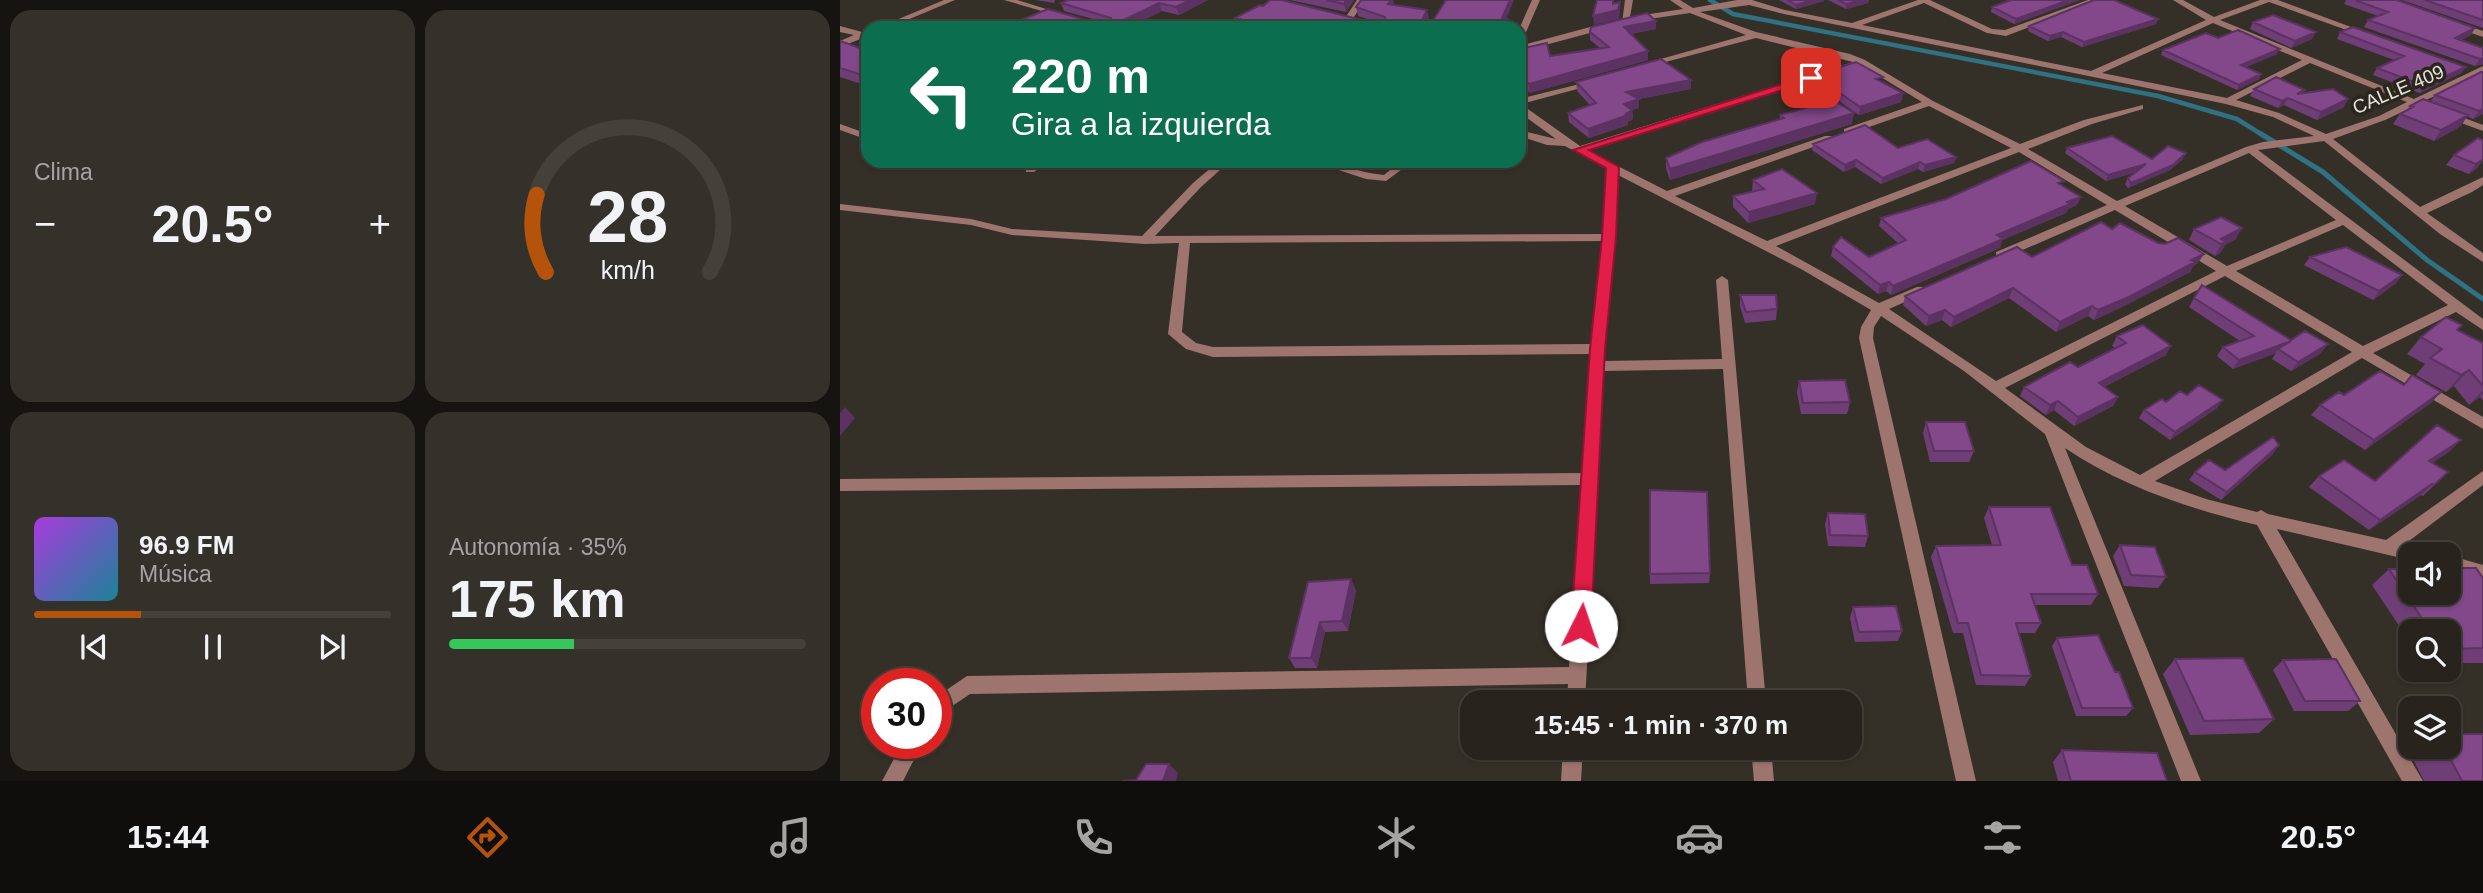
<!DOCTYPE html>
<html lang="es">
<head>
<meta charset="utf-8">
<style>
  :root { --surface:#28241d; --page:#34302a; --text:#f1f3f6; --muted:#a5a4a4; --line:#44413b; --accent:#b45309 }
  body { margin:0; font-family:Arial,sans-serif; background:var(--page); color:var(--text); height:100vh; display:flex; flex-direction:column; font-size:26px; white-space:nowrap }
  * { box-sizing:border-box; margin:0 }
  p { font-size:23px; color:var(--muted) }
  .icon { flex:none; width:38px; height:38px; fill:none; stroke:currentColor; stroke-width:2; stroke-linecap:round; stroke-linejoin:round }
  .map { position:relative; flex:1; overflow:hidden }
  .drawer { display:flex; flex-direction:column; gap:10px; padding:10px; background:#161410; width:840px }
  .drawer>* { flex:none }
  .top-card { position:absolute; left:21px; top:21px; width:665px; height:147px; border-radius:21px; box-shadow:0 2px 5px #0004,0 0 0 2px var(--line); background:#0b6e4f; color:#fff; overflow:hidden }
  .fabs { position:absolute; left:1558px; top:542px; display:grid; gap:14px }
  .fabs a { display:grid; place-items:center; width:63px; height:63px; border-radius:14px; background:var(--surface); box-shadow:0 2px 5px #0004,0 0 0 2px var(--line); font-size:35px }
  .speed { position:absolute; left:21px; top:668px; display:flex; gap:14px; font-size:35px; font-weight:700; text-align:center }
  .speed>* { display:grid; place-content:center; width:91px; height:91px; border-radius:50%; background:var(--surface); box-shadow:0 2px 5px #0004,0 0 0 2px var(--line); line-height:1 }
  .speed .limit { border:10px solid #d22; background:#fff; color:#111 }
  .pin { position:absolute; display:grid; place-items:center; width:60px; height:60px; color:#fff; margin:-30px; border-radius:14px; box-shadow:0 4px 10px #0006 }
  .me { position:absolute; width:77px; margin:-38px; rotate:4deg; stroke-linejoin:round; filter:drop-shadow(0 0 5px #0008) }
  .turn { display:flex; align-items:center; gap:24px; height:147px; padding:0 35px; font-size:32px }
  .turn .icon { width:91px; height:91px; stroke-width:2.5 }
  .turn b { display:block; font-size:49px; line-height:60px }
  .big { font-size:52px; font-weight:600; line-height:1.1 }
  .drawer .tile { flex:1; display:flex; flex-direction:column; justify-content:center; gap:10px; min-width:0; padding:0 24px; border-radius:21px; background:var(--page) }
  .drawer .dial { align-items:center; gap:0 }
  .dial svg { height:182px; overflow:visible; fill:none; stroke:var(--line); stroke-width:7; stroke-linecap:round; text-anchor:middle }
  .dial text { fill:var(--text); stroke:none }
  .song { display:flex; align-items:center; gap:21px }
  .cover { width:84px; height:84px; border-radius:10px; background:linear-gradient(135deg,hsl(280 70% 55%),hsl(190 70% 35%)) }
  .played { height:7px; border-radius:4px; background:linear-gradient(90deg,var(--accent) 30%,var(--line) 30%) }
  .keys { display:flex; justify-content:space-around; direction:ltr }
  .heat { display:flex; justify-content:space-between; align-items:center; font-size:38px; direction:ltr }
  .charge { height:10px; border-radius:5px; background:linear-gradient(90deg,#34c759 35%,var(--line) 0) }
  .drawer .tiles { flex:1; display:grid; gap:10px; grid-template-columns:repeat(2,1fr) }
  .trip { position:absolute; left:620px; top:690px; width:402px; height:70px; border-radius:21px; background:var(--surface); box-shadow:0 2px 5px #0004,0 0 0 2px var(--line); font-weight:600; line-height:70px; text-align:center }
  .tabs { display:flex; height:112px; justify-content:space-around; align-items:center; background:#100e0c; color:var(--muted) }
  .tabs .icon { width:49px; height:49px }
  .tabs .selected { color:var(--accent) }
  .tabs b { font-size:32px; color:var(--text) }
  main { display:flex; flex:1; min-height:0 }
  .map>svg:first-child { display:block }
  .lines { fill:none; stroke-linecap:round; stroke-linejoin:round }
  .stream-far1 { stroke:#2f7283; stroke-width:4.5 }
  .stream { stroke:#2f7283; stroke-width:5 }
  .minor { fill:#9e746f; fill-rule:evenodd }
  .wall { fill:#703e77 }
  .shaded-wall { fill:#5b3261 }
  .building { fill:#82488a; stroke:#5b3261; stroke-width:2 }
  .route { fill:#e11d48; stroke:#92132f; stroke-width:2 }
  .labels { text-anchor:middle; stroke-width:7; stroke-linejoin:round; paint-order:stroke }
  .far-street-label { font-size:19px; fill:#e7e3dd; stroke:#2b261d }
</style>
</head>
<body>
<main>
<section class="drawer">
<div class="tiles">
<div class="tile"><p>Clima</p>
<div class="heat"><a>−</a><b class="big">20.5°</b><a>+</a></div>
</div>
<div class="tile dial"><svg viewBox="0 0 100 80">
<path d="M14 69A42 42 0 1 1 86 69"/>
<path d="M14 69A42 42 0 0 1 10 35" stroke="#b45309"/>
<text x="50" y="56" font-size="32" font-weight="700">28</text>
<text x="50" y="72" font-size="11">km/h</text>
</svg></div>
<div class="tile">
<div class="song"><i class="cover"></i><div><b>96.9 FM</b><p>Música</p></div></div>
<div class="played"></div>
<div class="keys"><svg class="icon" aria-label="previous" viewBox="0 0 24 24"><path d="M18 5L8 12l10 7zM5 5v14"/></svg><svg class="icon" aria-label="pause" viewBox="0 0 24 24"><path d="M8 5v14M16 5v14"/></svg><svg class="icon" aria-label="next" viewBox="0 0 24 24"><path d="M6 5l10 7-10 7zM19 5v14"/></svg></div>
</div>
<div class="tile"><p>Autonomía · 35%</p><b class="big">175 km</b><div class="charge"></div></div>
</div>
</section>
<div class="map">
<svg width="1643" height="781" viewBox="0 0 1643 781">
  <rect width="100%" height="100%" fill="#353027"/>
  <g class="lines">
    <path class="stream-far1" d="M870 0 893 14 1318 96 1397 119 1424 136"/>
    <path class="stream" d="M1421 134 1483 172 1587 260 1643 299"/>
    <path class="minor" d="M104 0H115L48 28H37Z
      M164 0H177L226 15 222 17Z
      M517 0H525L512 20H506L505 18Z
      M692 0H700L683 39 679 42V29Z
      M785 0H793L790 17 843 9 830 0H840L853 8 897 0H912L945 10 1012 23 1078 0H1090L1152 29 1165 30 1248 0H1260L1166 36 1147 33 1084 3 1022 25 1251 71 1366 20 1333 0H1343L1374 17 1420 0H1438L1530 34 1523 36 1429 2 1380 20 1574 99 1643 66V73L1582 102V106H1575L1545 120 1493 139 1580 207 1643 177V185L1632 192 1587 213 1643 253V262L1600 234 1484 141 1418 150 1643 319V330L1616 312 1533 353 1643 417V429L1522 358 1315 481 1366 499 1417 512 1421 510 1428 514 1546 540 1643 471V485L1565 544 1585 550 1587 555H1570V560L1437 529 1583 781H1562L1417 525C1350 509 1283 487 1225 448L1361 781H1341L1205 434 1124 371 1041 316 1034 327 1033 338 1136 781H1116L1019 338 1021 327 1031 310 961 269 778 175 775 237 763 361 882 359 876 280 882 276 888 280 926 702H908L883 369 763 371 745 702H727L728 684 130 694 96 717V697L127 676 729 667 741 485 0 491V479L742 473 750 354 373 357 346 349 328 334 339 243 305 244 172 235 131 225 0 210V204L131 219 172 229 302 236 353 183 379 161H390L361 187 315 236 763 234 768 170 725 146 707 145 679 136V130L716 139 679 112V99L756 80V84L681 104 740 146 1013 62 916 38 803 68V64L906 35 850 13 782 23ZM909 5 944 14 1386 104 1433 117 1474 136 1423 142 1406 147 1277 201 1188 149 1252 124 1303 109V105L1244 120 1180 144 1093 101 1025 60 1010 54 916 32 860 12ZM1373 23 1462 60 1387 98 1262 73ZM1470 63 1567 102 1539 116 1486 134 1439 113 1396 100ZM1021 65 1082 102 1004 129V133H1012L1089 106 1171 148 927 241 835 196 993 140V136H985L827 191 748 151ZM1179 152 1267 205 1156 252V258H1164L1275 210 1376 271 1156 381 1049 309 1085 293 1087 290 1085 287H1077L1039 303 936 246ZM1409 153 1496 220 1387 266 1285 206ZM1503 225 1608 305 1523 346 1396 271ZM763 241 751 344 373 347 356 343 342 332 350 243ZM1385 276 1512 352 1300 475 1246 447 1165 388Z
      M769 22 772 23V27L679 52V46Z
      M1617 22 1643 31V37L1614 27 1613 25Z
      M0 26 22 32 28 30V36L0 47V41L14 35 0 32Z
      M1605 113H1611L1643 125V131L1605 117Z
      M0 124 28 134V140L0 130Z
      M198 161H210L194 172H186V168Z
      M471 161C496 161 518 173 544 175L561 161H573L546 181 526 179Z
      M1608 555 1643 565V579L1608 569Z
      M62 744H82L63 781H42Z
      M723 747H743L741 781H721Z
      M911 747H931L934 781H914Z"/>
  </g>
  <path class="wall" d="M196 0H215L214 3Z
    M228 0H368L339 15 322 11 287 28H185L181 20 264 22 224 11 221 3Z
    M450 0H514L506 12Z
    M521 0H553L554 5 589 19 587 21 592 22 667 19 669 27 380 28 396 21 395 18 536 22 518 16 516 7Z
    M939 0H984V1L956 9Z
    M988 0H1029L1028 3 1006 9Z
    M1171 0H1240L1174 24 1151 12 1152 7Z
    M1506 0H1557L1631 35 1621 40 1643 48V64L1635 66 1524 27 1528 20 1538 16 1504 4Z
    M1562 0H1643V28Z
    M1413 22 1472 39 1451 48 1410 29Z
    M1316 24 1242 47 1221 37 1208 41 1188 31 1189 26Z
    M816 29 791 34 808 51V60L690 93 679 81V49L710 56 760 48 750 40V32Z
    M1500 32 1626 67 1621 73 1580 93 1533 75 1537 68 1554 60 1497 39Z
    M1378 38 1437 54 1406 67 1421 74 1419 79 1397 90 1321 55 1323 50Z
    M0 41 28 51V86L0 77Z
    M1643 72V114L1633 119 1627 116 1621 126 1594 141 1553 124 1560 114 1567 110 1570 106 1590 102 1595 95Z
    M974 75 1042 83 1063 93 1061 102 1019 115 973 83Z
    M736 82 851 89 799 99V108L792 110 793 119 788 122V125L749 138 729 122 728 113 750 105 737 91Z
    M1414 89 1463 93 1504 107 1477 120 1444 105 1438 108 1410 96Z
    M940 115 1012 124 830 180 826 168V158L940 119Z
    M1643 140V160L1637 168 1629 174 1606 165 1614 155Z
    M973 144 1058 148 1116 157 1114 163 1083 172 1078 169 1041 184 1015 167 1004 172 972 150Z
    M1227 148 1312 159H1343L1330 170 1288 188 1285 184 1288 178 1296 172 1266 181 1225 153Z
    M524 161H549L542 168 525 163Z
    M913 180 975 204 908 223 893 207V196L912 191Z
    M1222 185 1237 205 1228 209 1226 213 1162 240 1160 248 1051 295 1046 291 1038 294 991 256 993 247 1029 257 1058 243 1039 226 1041 218Z
    M1272 229 1358 263 1353 266 1350 272 1284 306 1254 320 1248 316 1216 332 1169 298 1111 327 1102 320 1086 326 1063 305 1065 296 1192 257Z
    M1354 229 1396 239 1385 245 1380 253 1375 256 1349 240Z
    M1470 257 1556 283 1533 300 1464 265Z
    M900 295 937 309 936 320 905 323 900 306Z
    M1354 298 1451 340 1481 353 1451 371 1432 359 1436 353 1393 369 1377 356 1383 347 1400 341 1349 307Z
    M1618 331 1643 343V400L1640 397 1629 405 1614 386 1606 392 1576 375 1585 364 1567 354 1581 337Z
    M1277 336 1326 355 1264 387 1278 397 1273 406 1234 426 1214 410 1206 415 1180 396 1184 387 1238 367 1276 348 1272 346Z
    M1572 375 1592 402 1525 450 1471 415 1480 405 1504 395 1564 385Z
    M959 381 1010 402 1007 414H961L957 392Z
    M1347 395 1377 408 1330 440 1299 418 1304 410Z
    M1086 422 1134 451 1129 462H1090L1083 433Z
    M1610 451 1592 463 1608 472 1583 496 1581 495 1529 530 1469 487 1479 476 1535 481Z
    M1433 454 1381 500 1349 480 1355 472 1385 470Z
    M810 490 870 573 869 583 810 584Z
    M1149 507 1232 565 1258 594 1251 605H1195L1201 623 1195 633H1179L1191 676 1185 686 1136 685 1123 633H1113L1091 557 1096 546 1152 545 1144 518Z
    M988 513 1028 536 1025 547 988 546 985 524Z
    M1280 545 1326 577 1318 588 1284 586 1273 556Z
    M1549 569 1643 578V663H1608V632H1570V642L1532 585Z
    M468 582 516 590 508 631 485 632 477 668H455L449 658Z
    M1013 607 1062 631 1058 641 1015 642 1010 618Z
    M1217 638 1275 672 1293 708 1286 716H1236L1212 646Z
    M1335 659 1434 719 1419 733 1350 735 1323 674Z
    M1443 660 1520 701 1508 711H1454L1433 670Z
    M1578 747H1608L1643 781H1584L1570 753Z
    M1222 750 1327 781H1218L1213 762Z"/>
  <path class="shaded-wall" d="M350 0H368L339 15 336 7Z
    M506 0H514L506 12 504 4Z
    M551 0H553L554 5 548 4Z
    M670 0H674L663 27 662 18Z
    M973 0H984V1L956 9V5Z
    M1022 0H1029L1028 3 1006 9V4Z
    M1229 0H1240L1174 24 1176 19Z
    M780 2V11L779 19 754 25 753 16 773 12Z
    M319 3 322 11 287 28H267Z
    M587 10 589 19 584 26 582 20Z
    M668 19 669 27 665 28Z
    M1318 19 1316 24 1242 47 1244 42Z
    M816 21V29L784 35V27Z
    M1635 28 1631 35 1610 45 1615 38Z
    M1223 32 1221 37 1208 41 1210 36Z
    M1476 32 1472 39 1451 48 1455 41Z
    M1440 49 1437 54 1399 70 1401 65Z
    M808 51V60L690 93 689 84Z
    M1643 58V64L1635 66 1640 59Z
    M1626 67 1621 73 1580 93 1584 86Z
    M1421 74 1419 79 1397 90 1399 85Z
    M851 80V89L786 101V92Z
    M1063 93 1061 102 1019 115 1020 107Z
    M1448 98 1444 105 1438 108 1442 101Z
    M799 99V108L792 110 793 119 788 122V125L749 138 748 129 784 104Z
    M1508 99 1504 107 1477 120 1481 112Z
    M1643 109V114L1633 119 1639 111Z
    M1014 113 1012 124 830 180V169Z
    M1628 115 1621 126 1594 141 1601 130Z
    M1346 153 1343 159 1330 170 1288 188 1291 183Z
    M1116 157 1114 163 1083 172 1085 165Z
    M1643 159 1637 168 1629 174 1636 164Z
    M1016 160 1015 167 1004 172 1005 165Z
    M540 161H549L542 168Z
    M1080 162 1078 169 1041 184 1043 178Z
    M1306 164 1303 169 1266 181 1268 175Z
    M977 193 975 204 908 223 909 212Z
    M1241 197 1237 205 1228 209 1226 213 1162 240 1160 248 1051 295 1053 286 1157 235Z
    M1402 228 1396 239 1385 245 1380 253 1375 256 1381 244V239Z
    M1364 254 1358 263 1353 266 1350 272 1284 306 1254 320 1258 310Z
    M1562 275 1556 283 1533 300 1539 291Z
    M1049 282 1046 291 1038 294 1040 285Z
    M1173 288 1169 298 1111 327 1114 317Z
    M1252 306 1248 316 1216 332 1220 322Z
    M1105 310 1102 320 1086 326 1089 316Z
    M1451 341 1438 349 1436 353 1393 369 1399 360Z
    M1488 344 1481 353 1451 371 1458 362Z
    M1331 346 1326 355 1254 392 1259 383Z
    M1629 370 1614 386 1606 392 1621 375Z
    M1643 390V394L1629 405Z
    M1601 392 1592 402 1525 450 1534 440Z
    M1278 397 1273 406 1234 426 1238 417Z
    M1383 400 1377 408 1330 440 1335 432Z
    M1218 401 1214 410 1206 415 1210 405Z
    M5 407 15 418 0 436V413Z
    M1621 440 1610 451 1578 472 1589 461Z
    M1439 445 1433 454 1381 500 1387 492Z
    M1592 484 1581 495 1529 530 1540 520Z
    M511 579 516 590 508 631 502 621Z
    M480 622 485 632 477 668 471 658Z
    M329 764 338 773 336 781H323Z"/>
  <path class="building" d="M228 0H350L336 7 319 3 267 28H201L204 26 181 20 208 9 256 23 272 22 271 18 221 3Z
    M430 0H442L530 22 546 21 545 17 516 7 521 0H551L548 4 587 10 582 20 592 22 606 0H670L662 18 668 19 665 28H600L563 24 555 28H380L400 19 395 18 420 5 423 6Z
    M486 0H506L504 4Z
    M757 0H773V4L780 2 778 10 753 16Z
    M948 0H973L956 5Z
    M998 0H1022L1006 4Z
    M1171 0H1229L1176 19 1152 7Z
    M1254 0H1274L1318 19 1244 42 1223 32 1210 36 1189 26Z
    M1515 0H1557L1635 28 1615 38 1643 48V58L1640 59 1528 20 1548 12Z
    M1585 0H1643V20Z
    M807 13 816 21 784 27 808 51 689 84 679 73V49L707 43 710 56 769 47 750 32 751 27Z
    M1433 15 1476 32 1455 41 1413 22Z
    M1513 27 1626 67 1584 86 1537 68 1564 56 1500 32Z
    M1398 30 1440 49 1401 65 1421 74 1399 85 1323 50 1366 33 1378 38Z
    M0 41 28 51V77L0 68Z
    M821 59 851 80 786 92 799 99 784 104 792 110 786 114 788 115 748 129 728 113 756 103 736 82Z
    M1016 62 1043 77 1036 79 1063 93 1020 107 974 75Z
    M1641 72H1643V109L1639 111 1595 95Z
    M1436 77 1465 90 1457 94 1493 89 1508 99 1481 112 1448 98 1442 101 1414 89Z
    M1583 99 1628 115 1601 130 1560 114 1573 107 1570 106Z
    M993 100 1014 113 830 169 826 158 862 142 944 118 940 115Z
    M1025 125 1058 148 1087 139 1116 157 1085 165 1080 162 1043 178 1016 160 1005 165 973 144Z
    M1272 136 1312 159 1328 146 1346 153 1333 165 1291 183 1288 178 1306 164 1268 175 1227 148Z
    M1638 138 1643 140V159L1636 164 1614 155Z
    M1191 161 1224 181 1218 183 1241 197 1227 202 1230 204 1157 235 1163 239 1053 286 1049 282 1040 285 993 247 1001 237 1029 257 1066 240 1041 218 1106 199Z
    M942 169 977 193 909 212 893 196 924 189 913 180Z
    M1381 217 1402 228 1381 239 1387 242 1381 244 1354 229Z
    M1261 222 1272 229 1280 223 1318 243 1325 244 1338 238 1364 254 1351 260 1355 262 1289 297 1258 310 1252 306 1220 322 1173 288 1114 317 1105 310 1089 316 1065 296 1177 247 1192 257Z
    M1506 247 1562 275 1539 291 1470 257Z
    M1362 285 1451 340 1465 331 1488 344 1458 362 1438 349 1451 341 1399 360 1383 347 1414 336 1354 298Z
    M900 295H936L937 309 906 312Z
    M1606 317 1622 325 1617 330 1643 343V386L1629 370 1621 375 1590 358 1602 349 1581 337Z
    M1303 325 1331 346 1259 383 1278 397 1238 417 1218 401 1210 405 1184 387 1230 362 1238 367 1286 343 1277 336Z
    M1540 371 1564 385 1572 375 1601 392 1534 440 1480 405 1499 392 1504 395Z
    M1005 380 1010 402 963 403 959 381Z
    M1359 385 1383 400 1335 432 1304 410 1322 399 1326 402 1340 391 1347 395Z
    M1086 422H1125L1134 451H1094Z
    M1597 425 1621 440 1589 461 1608 472 1594 485 1592 484 1540 520 1479 476 1504 460 1535 481Z
    M1433 437 1439 445 1387 492 1355 472 1369 460 1385 470Z
    M810 490 867 492 870 573 810 574Z
    M1149 507H1210L1232 565H1247L1258 594H1191L1201 623H1176L1191 676 1141 675 1128 623H1118L1096 546 1161 545Z
    M988 513 1025 514 1028 536 990 535Z
    M1280 545 1315 547 1326 577 1291 575Z
    M1608 568H1636L1643 578V648L1608 649V632H1591L1549 569H1570V593H1608Z
    M511 579 502 621 480 622 471 658H449L468 582Z
    M1056 606 1062 631 1019 632 1013 607Z
    M1258 635 1275 672H1279L1293 708H1242L1217 638Z
    M1403 658 1434 719 1364 721 1335 659Z
    M1496 659 1520 701H1465L1443 660Z
    M1608 734H1643V781H1622L1604 747H1608Z
    M1222 750 1317 753 1327 781H1231Z
    M306 764H329L323 781H282L296 780Z"/>
  <path class="route" d="M971 75 977 78 975 80 749 150 779 167 776 237 765 349 751 626 748 633 741 635 734 633 731 626 750 349 762 237 766 168 733 150Z"/>
  <g class="labels">
    <g class="far-street-label">
      <text transform="translate(1558 89) rotate(-23)" y="7">CALLE 409</text>
    </g>
  </g>
</svg>
<div class="fabs">
<a><svg class="icon" aria-label="sound" viewBox="0 0 24 24"><path d="M4 9h4l5-4v14l-5-4H4zM17 9q2 3 0 6"/></svg></a>
<a><svg class="icon" aria-label="search" viewBox="0 0 24 24"><circle cx="10" cy="10" r="6"/><path d="M15 15l6 6"/></svg></a>
<a><svg class="icon" aria-label="layers" viewBox="0 0 24 24"><path d="M12 4l9 5-9 5-9-5zM3 14l9 5 9-5"/></svg></a>
</div>
<div class="speed"><div class="limit">30</div></div>
<div class="pin" style="left:971px;top:78px;background:#d93025"><svg class="icon" aria-label="arrive" viewBox="0 0 24 24"><path d="M6 21V4h12l-3 4 3 4H6"/></svg></div>
<svg class="me" style="left:741px;top:626px" viewBox="-20 -20 40 40"><circle r="19" fill="#fff"/><path d="M0-13L10 11 0 6-10 11z" fill="#e11d48"/></svg>
<div class="trip">15:45 · 1 min · 370 m</div>
<div class="top-card">
<div class="turn"><svg class="icon" aria-label="left" viewBox="0 0 24 24"><path d="M17 20v-9H6M10 6l-5 5 5 5"/></svg><div><b>220 m</b>Gira a la izquierda</div></div>
</div>
</div>
</main>
<nav class="tabs">
<b>15:44</b>
<svg class="icon selected" aria-label="directions" viewBox="0 0 24 24"><path d="M12 3l9 9-9 9-9-9zM9 14v-3h6M13 9l2 2-2 2"/></svg>
<svg class="icon" aria-label="music" viewBox="0 0 24 24"><path d="M9 18V5l10-2v13"/><circle cx="6" cy="18" r="3"/><circle cx="16" cy="16" r="3"/></svg>
<svg class="icon" aria-label="phone" viewBox="0 0 24 24"><path d="M5 4h4l2 5-3 2q2 4 5 5l2-3 5 2v4C11 20 4 13 5 4z"/></svg>
<svg class="icon" aria-label="climate" viewBox="0 0 24 24"><path d="M12 3v18M4 7l16 10M4 17L20 7"/></svg>
<svg class="icon" aria-label="car" viewBox="0 0 24 24"><path d="M5 17H2v-5l4-1 3-4h7l3 4 3 1v5h-3M9 17h6M6 11h13"/><circle cx="7" cy="17" r="2"/><circle cx="17" cy="17" r="2"/></svg>
<svg class="icon" aria-label="filters" viewBox="0 0 24 24"><path d="M4 7h16M4 17h16"/><circle cx="9" cy="7" r="2"/><circle cx="15" cy="17" r="2"/></svg>
<b>20.5°</b>
</nav>
</body>
</html>
